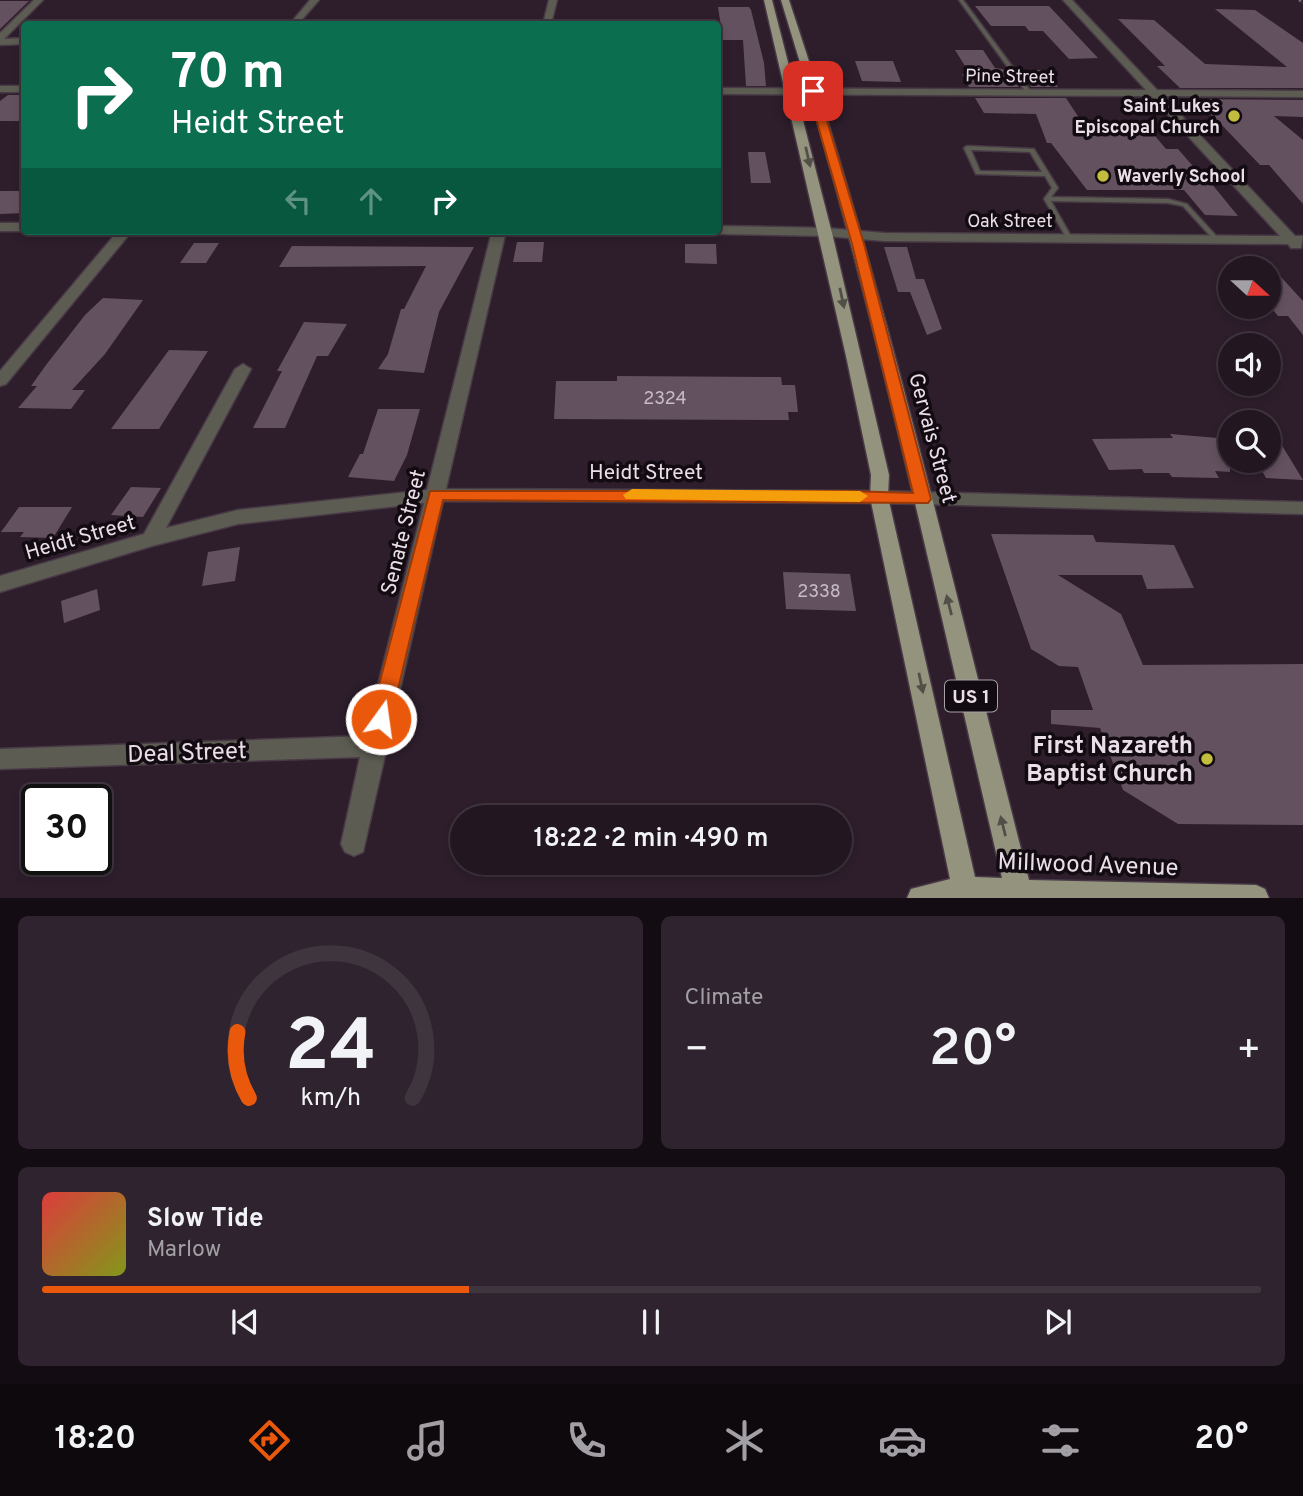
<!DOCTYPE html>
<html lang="en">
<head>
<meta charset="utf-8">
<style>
  :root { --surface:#221621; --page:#2e232e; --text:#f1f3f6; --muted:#a29fa5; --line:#3f353f; --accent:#ea580c }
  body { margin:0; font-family:Overpass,sans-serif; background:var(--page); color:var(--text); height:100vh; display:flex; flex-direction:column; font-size:26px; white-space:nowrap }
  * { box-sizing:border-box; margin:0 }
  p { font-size:23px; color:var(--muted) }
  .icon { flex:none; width:38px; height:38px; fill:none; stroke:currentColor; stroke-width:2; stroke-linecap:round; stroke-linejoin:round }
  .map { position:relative; height:898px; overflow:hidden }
  .panel { display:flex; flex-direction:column; gap:18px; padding:18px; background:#130c12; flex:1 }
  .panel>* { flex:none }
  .banner { position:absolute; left:21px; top:21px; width:700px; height:214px; border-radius:7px; box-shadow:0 4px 10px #0003,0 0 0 2px var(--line); background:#0b6e4f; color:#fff; overflow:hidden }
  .needle { width:46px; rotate:111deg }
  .controls { position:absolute; left:1218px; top:256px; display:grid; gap:14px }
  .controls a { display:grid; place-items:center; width:63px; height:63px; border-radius:50%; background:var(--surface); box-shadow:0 4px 10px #0003,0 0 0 2px var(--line); font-size:35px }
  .speed { position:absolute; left:21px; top:784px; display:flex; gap:14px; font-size:35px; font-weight:700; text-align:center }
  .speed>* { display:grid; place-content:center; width:91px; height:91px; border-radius:50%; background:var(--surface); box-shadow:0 4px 10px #0003,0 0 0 2px var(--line); line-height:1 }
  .speed .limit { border:4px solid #111; border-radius:10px; background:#fff; color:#111 }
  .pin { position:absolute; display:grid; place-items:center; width:60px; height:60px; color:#fff; margin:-30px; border-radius:14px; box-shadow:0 4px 10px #0006 }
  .me { position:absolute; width:77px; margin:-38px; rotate:14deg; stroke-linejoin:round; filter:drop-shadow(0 0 5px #0008) }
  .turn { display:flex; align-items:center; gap:24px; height:147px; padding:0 35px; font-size:32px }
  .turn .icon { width:91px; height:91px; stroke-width:2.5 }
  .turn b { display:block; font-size:49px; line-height:60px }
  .lanes { display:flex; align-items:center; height:66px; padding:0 35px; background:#0003; justify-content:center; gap:35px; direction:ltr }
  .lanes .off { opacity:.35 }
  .big { font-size:52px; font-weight:600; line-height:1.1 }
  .panel .widget { flex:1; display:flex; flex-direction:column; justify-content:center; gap:10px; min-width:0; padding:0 24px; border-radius:10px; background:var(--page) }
  .panel .dial { align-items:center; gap:0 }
  .dial svg { height:182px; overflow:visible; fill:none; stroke:var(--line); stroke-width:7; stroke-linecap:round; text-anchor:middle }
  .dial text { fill:var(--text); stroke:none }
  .song { display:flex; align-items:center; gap:21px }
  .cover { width:84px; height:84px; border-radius:10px; background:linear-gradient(135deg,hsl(0 70% 55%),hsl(70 70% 35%)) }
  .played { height:7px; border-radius:4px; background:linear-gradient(90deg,var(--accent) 35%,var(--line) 35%) }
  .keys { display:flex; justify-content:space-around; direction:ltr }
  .heat { display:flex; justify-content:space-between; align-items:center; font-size:38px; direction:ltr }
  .panel .tiles { flex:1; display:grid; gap:18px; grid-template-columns:1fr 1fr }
  .widget:last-child { grid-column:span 2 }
  .trip { position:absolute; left:450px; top:805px; width:402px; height:70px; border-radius:35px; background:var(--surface); box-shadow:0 4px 10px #0003,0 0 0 2px var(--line); font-weight:600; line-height:70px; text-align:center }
  .tab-bar { display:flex; height:112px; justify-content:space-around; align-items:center; background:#0e090d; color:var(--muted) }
  .tab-bar .icon { width:49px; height:49px }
  .tab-bar .selected { color:var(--accent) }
  .tab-bar b { font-size:32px; color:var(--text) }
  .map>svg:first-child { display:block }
  .building { fill:#645160 }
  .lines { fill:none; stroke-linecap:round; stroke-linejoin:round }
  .service-casing { stroke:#483946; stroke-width:3 }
  .minor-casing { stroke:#483946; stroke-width:3 }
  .primary-casing { stroke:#483946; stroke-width:3 }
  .path { stroke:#766774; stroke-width:2.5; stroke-dasharray:2.5 2; stroke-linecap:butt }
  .service { fill:#5c5c52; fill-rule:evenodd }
  .minor { fill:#5c5c52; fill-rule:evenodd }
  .primary { fill:#93937e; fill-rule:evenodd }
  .oneway { fill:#524f48 }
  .route { fill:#ea580c; stroke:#983908; stroke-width:2 }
  .slow { fill:#f59e0b }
  .poi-dot { fill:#c3bd3e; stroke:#120b11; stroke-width:2.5 }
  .labels { text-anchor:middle; stroke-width:7; stroke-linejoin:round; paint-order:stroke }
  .far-street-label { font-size:18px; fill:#eadee8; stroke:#120b11 }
  .far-poi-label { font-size:18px; font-weight:bold; fill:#eadee8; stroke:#120b11; text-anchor:end }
  .number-label { font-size:18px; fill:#c8bbc6 }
  .shield { fill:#120b11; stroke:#a99fa8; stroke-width:2 }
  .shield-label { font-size:19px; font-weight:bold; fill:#eadee8 }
  .street-label { font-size:21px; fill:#eadee8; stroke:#120b11 }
  .near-poi-label { font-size:24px; font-weight:bold; fill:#eadee8; stroke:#120b11; text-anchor:end }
  .near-street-label { font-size:24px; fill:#eadee8; stroke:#120b11 }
</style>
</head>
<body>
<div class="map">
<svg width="1303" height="898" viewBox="0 0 1303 898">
  <rect width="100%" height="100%" fill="#2e1e2c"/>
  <path class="building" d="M0 1H29L0 29Z
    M975 6H1049L1098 58 1069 59 1043 31H1029L1025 26H991Z
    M718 7H749L751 10 764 63 766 86H746L743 40H723Z
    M1215 9 1255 10 1303 43V88H1180L1157 66H1165L1118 19 1154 20 1205 64 1287 67Z
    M955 50H983L995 68 1007 70 1019 87H969L962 74H970Z
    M855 61H893L901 82 862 81Z
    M1018 70H1047L1058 87H1031Z
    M24 95V121H0V101L8 95Z
    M975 98H1066L1087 130H1150L1166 149H1178L1198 172H1202L1238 216 1205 215 1184 190H1087L1051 143H1047L1036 114 984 113Z
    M1192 99 1303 100V117L1274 116 1303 140V204L1269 165H1260L1218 121Z
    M748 152H765L771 183H751Z
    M0 191H24V213L0 214Z
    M517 242H544L542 262H513Z
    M194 243H219L206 263H180Z
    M685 244H716L717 264 685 263Z
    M292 246 474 247 439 312 424 373 378 369 388 354 401 309H404L426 266 279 267Z
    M884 247H907L916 279H924L942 329 927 335 910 292H898Z
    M1269 264 1303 301V335L1288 316H1278L1269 305Z
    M103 298 143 300 105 354 72 390H85L71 409 18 408 37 386H31L46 365 85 315Z
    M304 322 347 324 328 356H317L285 428H253L282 371H277Z
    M169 350 208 351 159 429H111Z
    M617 376 781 377 782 385H795L798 412H788L789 420 554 419 556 381H617Z
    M378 409H420L407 455 394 481 348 477 360 454H363Z
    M1269 424 1303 480 1266 478 1256 460H1269Z
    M1170 434 1230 439V472L1215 471 1219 478 1172 477 1169 473H1144L1142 469 1109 470 1092 439 1173 438Z
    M131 487 161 488 143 517 111 515Z
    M19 507H72L53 538 20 537 24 532H1Z
    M991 534 1093 535 1096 542 1174 545 1194 588 1147 589 1142 575H1058L1121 614 1143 665 1303 664V825L1178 824 1123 790 1100 728 1051 724V710H1093L1078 667 1059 666 1031 649Z
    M240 547 235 581 202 586 208 552Z
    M783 572 850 574 856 611 786 609Z
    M97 589 100 610 64 623 61 601Z"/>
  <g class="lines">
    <defs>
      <path id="service" d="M959 0H963L1032 93V95H1028Z
        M967 146 1034 149 1058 188 1051 197 1168 199 1187 204 1219 239 1218 240H1214L1183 206 1168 203 1051 201 1072 238 1069 240 1067 239 1044 199 1052 188 1045 176 976 174 964 148ZM971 150 1030 152 1042 172 980 171Z"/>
      <path id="minor" d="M34 0H43L4 39 24 38V44L0 45V33Z
        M310 0H319L298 24H290Z
        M549 0H557L551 24H543Z
        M1063 0H1072L1157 90 1303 91V97L1163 96 1295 236H1303L1301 248H1291L1288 244 884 241 826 236 718 234 712 231H718V226L826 228 884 233 1280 236 1151 96 718 94V88L1146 90Z
        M0 86H24V92H0Z
        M0 223H24V231H0Z
        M118 231H132L6 384 0 386V371Z
        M492 231H506L446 489 879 491 1303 502V514L879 503 443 501 363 852 354 856 345 852 341 844 360 757 0 769V749L365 736 424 503 238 524 152 546 0 592V576L144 534 235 369 243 364 251 369 166 528 238 510 427 490Z"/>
      <path id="primary" d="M764 0H772L833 237 889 475 888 497 975 877 1002 878C933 585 871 288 781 0H789C885 288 953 586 1029 880L1256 885 1265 889 1269 898H907L911 889 950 879 870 497 871 475 846 356Z"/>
    </defs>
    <use href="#service" class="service-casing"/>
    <use href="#minor" class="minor-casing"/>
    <use href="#primary" class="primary-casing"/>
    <path class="path" d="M1299 0 1303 3"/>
    <use href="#service" class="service"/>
    <use href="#minor" class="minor"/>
    <use href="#primary" class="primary"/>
  </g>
  <defs><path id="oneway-solid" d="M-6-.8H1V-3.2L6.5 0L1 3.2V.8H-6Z" transform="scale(1.75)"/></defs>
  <g class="oneway">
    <use href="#oneway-solid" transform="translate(808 157) rotate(77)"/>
    <use href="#oneway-solid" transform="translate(842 298) rotate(78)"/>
    <use href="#oneway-solid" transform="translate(949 605) rotate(-104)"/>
    <use href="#oneway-solid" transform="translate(921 683) rotate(78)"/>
    <use href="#oneway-solid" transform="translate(1003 826) rotate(-104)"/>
  </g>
  <path class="route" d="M813 88 818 91 864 244 931 499 928 503 443 500 391 719 388 726 381 728 374 726 370 719 430 491H847L913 493 852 244 808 91Z"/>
  <path class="slow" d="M632 489 860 491 868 496 860 502 626 499 623 495Z"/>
  <g class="poi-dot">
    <circle cx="1234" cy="116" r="7"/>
    <circle cx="1103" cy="176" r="7"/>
    <circle cx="1207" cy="759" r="7"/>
  </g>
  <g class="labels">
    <g class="far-street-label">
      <text transform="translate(1010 76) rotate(1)" y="6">Pine Street</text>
      <text x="1010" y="227">Oak Street</text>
    </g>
    <g class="far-poi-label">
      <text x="1220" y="112">Saint Lukes<tspan x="1220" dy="21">Episcopal Church</tspan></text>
      <text x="1117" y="182" text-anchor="start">Waverly School</text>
    </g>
    <g class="number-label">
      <text x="665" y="404">2324</text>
      <text x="819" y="597">2338</text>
    </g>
    <rect class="shield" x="945" y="680.5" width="52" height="31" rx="5"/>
    <g class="shield-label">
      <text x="971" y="703">US 1</text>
    </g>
    <g class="street-label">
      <text transform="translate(933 438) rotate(75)" y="7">Gervais Street</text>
      <text x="646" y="479">Heidt Street</text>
      <text transform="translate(403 532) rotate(-76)" y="7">Senate Street</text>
      <text transform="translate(80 537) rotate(-16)" y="7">Heidt Street</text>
    </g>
    <g class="near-poi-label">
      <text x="1193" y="753">First Nazareth<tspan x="1193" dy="28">Baptist Church</tspan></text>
    </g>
    <g class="near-street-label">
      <text transform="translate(187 752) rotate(-2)" y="8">Deal Street</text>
      <text transform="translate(1088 864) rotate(2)" y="8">Millwood Avenue</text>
    </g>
  </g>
</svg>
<div class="controls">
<a><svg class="needle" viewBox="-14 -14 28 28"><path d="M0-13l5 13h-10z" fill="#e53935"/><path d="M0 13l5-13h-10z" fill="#a29fa5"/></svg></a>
<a><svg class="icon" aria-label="sound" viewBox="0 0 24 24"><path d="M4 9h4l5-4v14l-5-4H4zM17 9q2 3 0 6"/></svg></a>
<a><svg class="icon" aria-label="search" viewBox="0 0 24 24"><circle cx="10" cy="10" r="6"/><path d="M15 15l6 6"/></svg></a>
</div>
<div class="speed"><div class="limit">30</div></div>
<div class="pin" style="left:813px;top:91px;background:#d93025"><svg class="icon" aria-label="arrive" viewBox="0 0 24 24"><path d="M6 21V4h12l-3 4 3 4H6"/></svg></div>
<svg class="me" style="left:381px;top:719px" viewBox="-20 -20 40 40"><circle r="17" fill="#ea580c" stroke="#fff" stroke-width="3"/><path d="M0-11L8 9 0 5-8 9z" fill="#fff"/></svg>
<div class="trip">18:22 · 2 min · 490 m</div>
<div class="banner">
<div class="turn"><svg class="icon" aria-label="right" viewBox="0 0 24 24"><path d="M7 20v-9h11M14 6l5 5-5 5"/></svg><div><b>70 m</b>Heidt Street</div></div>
<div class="lanes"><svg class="icon off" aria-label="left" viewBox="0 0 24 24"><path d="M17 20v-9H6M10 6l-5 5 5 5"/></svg><svg class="icon off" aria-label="ahead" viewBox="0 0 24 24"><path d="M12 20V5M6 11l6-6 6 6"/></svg><svg class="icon" aria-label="right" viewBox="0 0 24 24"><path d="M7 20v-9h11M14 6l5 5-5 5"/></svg></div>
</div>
</div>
<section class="panel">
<div class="tiles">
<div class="widget dial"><svg viewBox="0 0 100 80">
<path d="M14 69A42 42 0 1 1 86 69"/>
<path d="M14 69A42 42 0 0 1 9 40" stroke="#ea580c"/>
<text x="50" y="56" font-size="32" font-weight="700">24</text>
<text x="50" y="72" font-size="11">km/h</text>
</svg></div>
<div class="widget"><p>Climate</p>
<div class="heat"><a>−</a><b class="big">20°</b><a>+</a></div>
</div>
<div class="widget">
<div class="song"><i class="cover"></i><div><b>Slow Tide</b><p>Marlow</p></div></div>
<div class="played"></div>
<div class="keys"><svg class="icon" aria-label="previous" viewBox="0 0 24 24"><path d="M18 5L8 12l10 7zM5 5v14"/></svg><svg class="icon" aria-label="pause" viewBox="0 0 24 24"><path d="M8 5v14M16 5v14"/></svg><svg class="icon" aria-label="next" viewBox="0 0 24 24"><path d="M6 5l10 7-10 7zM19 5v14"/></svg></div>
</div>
</div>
</section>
<nav class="tab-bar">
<b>18:20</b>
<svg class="icon selected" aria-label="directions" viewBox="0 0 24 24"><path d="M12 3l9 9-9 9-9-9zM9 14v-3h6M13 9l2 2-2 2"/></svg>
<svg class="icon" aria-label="music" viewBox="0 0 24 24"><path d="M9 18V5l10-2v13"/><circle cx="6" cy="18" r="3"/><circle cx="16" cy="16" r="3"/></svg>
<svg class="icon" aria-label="phone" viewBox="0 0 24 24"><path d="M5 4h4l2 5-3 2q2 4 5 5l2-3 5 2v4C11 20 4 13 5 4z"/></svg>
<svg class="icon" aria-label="climate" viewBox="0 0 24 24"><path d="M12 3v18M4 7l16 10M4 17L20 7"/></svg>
<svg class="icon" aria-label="car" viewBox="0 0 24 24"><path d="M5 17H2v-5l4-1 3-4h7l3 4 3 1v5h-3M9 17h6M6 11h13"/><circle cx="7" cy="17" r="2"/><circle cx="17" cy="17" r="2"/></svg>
<svg class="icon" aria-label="filters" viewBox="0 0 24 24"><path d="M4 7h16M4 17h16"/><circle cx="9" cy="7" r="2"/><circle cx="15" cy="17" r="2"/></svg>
<b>20°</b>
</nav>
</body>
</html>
